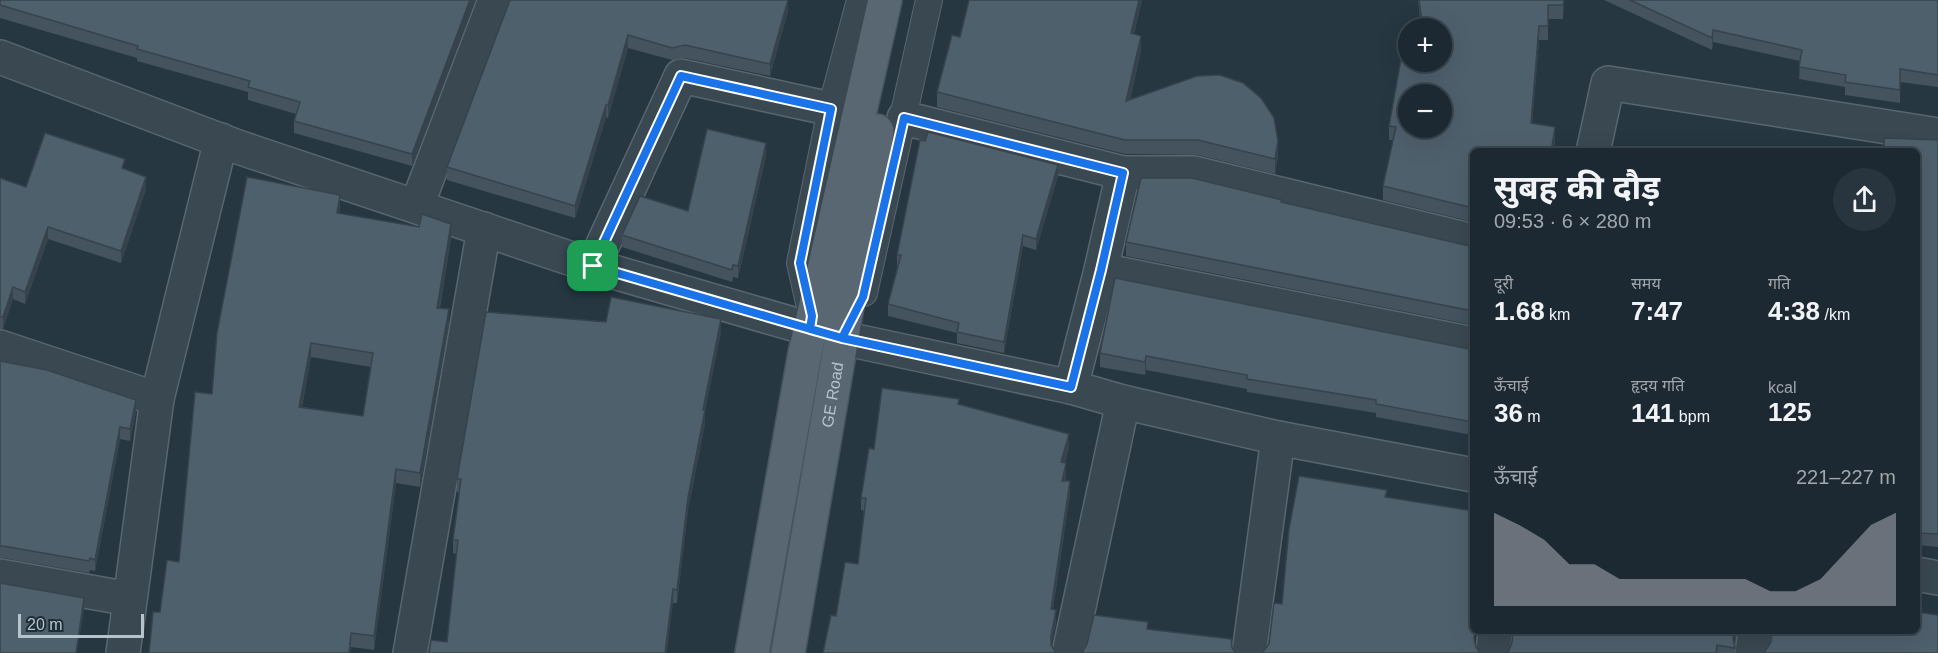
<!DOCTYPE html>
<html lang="hi">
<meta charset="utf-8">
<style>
:root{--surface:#1c2932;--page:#29353e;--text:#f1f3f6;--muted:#a0a6ac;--line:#3a454d;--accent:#8c9099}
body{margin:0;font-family:Helvetica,"Noto Sans Devanagari",sans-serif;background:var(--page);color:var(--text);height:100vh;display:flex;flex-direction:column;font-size:22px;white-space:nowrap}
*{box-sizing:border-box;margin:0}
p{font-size:20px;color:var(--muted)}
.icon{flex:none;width:33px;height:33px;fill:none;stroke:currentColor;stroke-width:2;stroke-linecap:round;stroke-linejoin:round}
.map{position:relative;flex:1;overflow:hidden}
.details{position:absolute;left:1470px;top:148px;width:450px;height:486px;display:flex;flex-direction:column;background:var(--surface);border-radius:9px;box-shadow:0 6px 24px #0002,0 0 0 2px var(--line)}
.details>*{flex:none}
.fabs{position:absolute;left:1398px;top:18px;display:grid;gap:12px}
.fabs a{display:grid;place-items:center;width:54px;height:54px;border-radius:50%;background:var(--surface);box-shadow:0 6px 24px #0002,0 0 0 2px var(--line);font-size:30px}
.scale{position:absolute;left:18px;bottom:15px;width:126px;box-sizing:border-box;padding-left:6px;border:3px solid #b7c3cc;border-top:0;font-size:16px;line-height:21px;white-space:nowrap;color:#b7c3cc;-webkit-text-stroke:4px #1f2d37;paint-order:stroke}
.pin{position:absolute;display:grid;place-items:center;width:51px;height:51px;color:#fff;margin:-26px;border-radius:12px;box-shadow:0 3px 9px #0006}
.round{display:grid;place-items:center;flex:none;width:63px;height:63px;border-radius:32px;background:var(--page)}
.head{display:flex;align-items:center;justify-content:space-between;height:102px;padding:0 24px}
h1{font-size:33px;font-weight:700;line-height:45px}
.metrics{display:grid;grid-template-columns:repeat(3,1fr);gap:9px;height:102px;padding:6px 24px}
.metrics div{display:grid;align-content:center}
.metrics b{font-size:26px;font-weight:700}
.metrics small{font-size:16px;font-weight:400}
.metrics p{font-size:16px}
.chart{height:168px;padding:12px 24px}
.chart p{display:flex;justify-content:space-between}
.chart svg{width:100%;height:108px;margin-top:6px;fill:var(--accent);opacity:.7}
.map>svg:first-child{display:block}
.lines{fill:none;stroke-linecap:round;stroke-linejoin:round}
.service-casing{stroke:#58666f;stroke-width:28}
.minor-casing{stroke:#58666f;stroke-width:36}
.primary-casing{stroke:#47545e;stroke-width:36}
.service{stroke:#3a4852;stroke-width:26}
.minor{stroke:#3a4852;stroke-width:33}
.primary{stroke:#586772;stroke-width:33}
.wall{fill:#44535e;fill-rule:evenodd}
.shaded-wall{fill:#37434c}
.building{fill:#4f606d;stroke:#37434c;stroke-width:1.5;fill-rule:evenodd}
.route-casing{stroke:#fff;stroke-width:12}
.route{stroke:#1a73e8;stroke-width:8}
.labels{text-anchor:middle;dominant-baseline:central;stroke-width:4.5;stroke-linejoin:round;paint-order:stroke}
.street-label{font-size:16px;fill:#b7c3cc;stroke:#1f2d37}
</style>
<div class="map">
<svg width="1938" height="653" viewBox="0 0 1938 653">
<rect width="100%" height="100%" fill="#263742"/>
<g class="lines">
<g class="service-casing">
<g id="service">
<path d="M864,293L929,0"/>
<path d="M812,316L800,263L831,109L860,0"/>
</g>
</g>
<g class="minor-casing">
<g id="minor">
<path d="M0,57L238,147L593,266L810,329L842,338L1071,387L1123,402L1278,438L1473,475"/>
<path d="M904,118L1123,173H1194L1473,241"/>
<path d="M1593,152L1608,83L1938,135"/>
<path d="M417,205L495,0"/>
<path d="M593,266L681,76L831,109"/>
<path d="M1101,270L1473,344"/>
<path d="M0,347L157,399"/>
<path d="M1071,387L1101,270L1123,173"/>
<path d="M1917,574L1938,578"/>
<path d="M0,576L130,599"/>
<path d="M123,653L157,399L221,140"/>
<path d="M410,653L484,229"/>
<path d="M1069,653L1123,402"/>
<path d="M1249,653L1278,438"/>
<path d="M1493,653L1495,632"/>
<path d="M1752,653L1755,632"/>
</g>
</g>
<g class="primary-casing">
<g id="primary">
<path d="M752,653L805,353L885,0"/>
<path id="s1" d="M788,653L877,131"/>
</g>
</g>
<use href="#service" class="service"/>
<use href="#minor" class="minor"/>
<use href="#primary" class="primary"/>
</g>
<g class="wall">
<path d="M0,0H475L412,166L294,133V121L296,114L248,100V92L137,61V58L0,18Z"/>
<path d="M510,0L788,11L770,76L685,58L672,60L628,48L608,118L606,117L575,218L447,180V167Z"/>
<path d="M969,0H1142L1134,34L1141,51L1130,100L1278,156L1275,174L1198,155L1125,154L937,107V92L960,37Z"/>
<path d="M1418,0H1564L1563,19H1548V40H1539L1532,124L1555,140L1553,152H1473V222L1383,200V186L1393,140H1389V126L1408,62L1442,28H1421Z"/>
<path d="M1604,0H1938V87L1900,82V103L1845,95V87L1799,79L1800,61L1713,42L1712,50Z"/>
<path d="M1938,140V547L1917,545V152Z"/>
<path d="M766,156L738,278L733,277L732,282L622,247V235L688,211Z"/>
<path d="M125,169L146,189L121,263L48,239L25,304L13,299L3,329H0V178L26,187Z"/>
<path d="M1058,176L1036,250L1023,246L1004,353L957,343V333L888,316V304L898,266H897V255Z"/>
<path d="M1282,202L1469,246L1473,245V325L1126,256V242Z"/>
<path d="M340,210L339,213L451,238L440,308L449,323L420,487L396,483L374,650L351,647L350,653H149L160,612L179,562L212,394ZM311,357L371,367L363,416L302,407Z"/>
<path d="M721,332L705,410V424L688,510L677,603H673L447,642L457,554L453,553V540L459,493L457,492V479Z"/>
<path d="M1469,349H1473V437L1472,435L1376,417V413L1247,392V389L1146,370L1145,375L1100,367V353Z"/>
<path d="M0,361L136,412L130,441L120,439L95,571L90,570L89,573L3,558H0Z"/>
<path d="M959,405L1069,447L1065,463L1066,476L1065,481L1070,494L1053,609L1056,623L1051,646L836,616L858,564L864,511L861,510V498L874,449Z"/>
<path d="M1513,632H1737L1735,644V653H1506L1509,651L1512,642Z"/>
</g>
<g class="shaded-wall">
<path d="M470,0H475L412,166V154Z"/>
<path d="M788,0V11L770,76V64Z"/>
<path d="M1139,0H1142L1131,48V33Z"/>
<path d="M1539,26V40L1531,137V123Z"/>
<path d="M1713,30V42L1712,50V38Z"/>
<path d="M628,35V48L608,118V105Z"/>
<path d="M1141,36V51L1126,116V101Z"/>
<path d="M606,105V117L575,218V206Z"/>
<path d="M1555,127V140L1553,152H1551Z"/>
<path d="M1278,141V156L1275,174V159Z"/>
<path d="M766,143V156L738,278V266Z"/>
<path d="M1058,165V176L1036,250V239Z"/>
<path d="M146,177V189L121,263V251Z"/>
<path d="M340,195V210L337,227V213Z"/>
<path d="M451,224V238L437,322V308Z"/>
<path d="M48,227V239L25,304V292Z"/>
<path d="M1023,235V246L1004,353V342Z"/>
<path d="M13,287V299L3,329V317Z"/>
<path d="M449,309V323L420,487V473Z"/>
<path d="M721,319V332L703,423V410Z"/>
<path d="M311,343V357L299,421V407Z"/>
<path d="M1146,356V370L1145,375V362Z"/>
<path d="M136,400V412L130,441V429Z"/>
<path d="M705,410V424L688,510L677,603V590L688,497Z"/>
<path d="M120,427V439L95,571V560Z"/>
<path d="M1069,434V447L1061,475V462Z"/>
<path d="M1066,463V476L1062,493V481Z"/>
<path d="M396,469V483L374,650V636Z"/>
<path d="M1070,481V494L1051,622V609Z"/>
<path d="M673,589V603L667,653H665Z"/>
<path d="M84,598V610L77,653H76Z"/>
<path d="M1056,610V623L1051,649V636Z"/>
<path d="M1735,632H1737L1733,650V638Z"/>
</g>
<g class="building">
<path d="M0,0H470L412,154L294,121L300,102L248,87L250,81L137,49L138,46L0,5Z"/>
<path d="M510,0H788L770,64L685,45L672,48L628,35L608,105H606L575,206L447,167Z"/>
<path d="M969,0H1139L1131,33L1141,36L1126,101L1197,76L1220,75L1243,83L1261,98L1274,118L1278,141L1275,159L1198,140H1125L937,92L952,35L960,37Z"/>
<path d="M1419,0H1564L1563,5H1548V26H1539L1531,123L1555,127L1551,152H1473V208L1383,186L1396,127L1389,126L1406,31L1408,32V62H1442V28H1423ZM1408,94H1442V128H1408Z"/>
<path d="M1630,0H1938V75L1900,69V90L1845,82L1846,75L1799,67L1802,50L1713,30L1712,38Z"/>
<path d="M707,129L766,143L738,266L733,265L732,270L622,235L640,196L688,211Z"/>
<path d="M928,132L1058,165L1036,239L1023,235L1004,342L957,332L959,323L888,304L901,255H897L920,140L925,141Z"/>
<path d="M45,133L125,159L122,168L146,177L121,251L48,227L25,292L13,287L3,317H0V178L26,187Z"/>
<path d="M1884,138L1938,140V534L1917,533V152H1884Z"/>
<path d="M247,177L340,195L337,213L419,227L422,214L451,224L437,308L449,309L420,473L396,469L374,636L351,633L349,653H149L153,612H160L167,560L179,562L195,392L212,394L217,333ZM311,343L373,353L363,416L299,407Z"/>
<path d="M1141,178H1192L1282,200L1281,202L1469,246L1473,245V311L1126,242Z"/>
<path d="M1115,278L1469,349H1473V423V422L1376,404V400L1247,379V375L1146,356L1145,362L1100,353Z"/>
<path d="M611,297L721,319L703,410H705L688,497L677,590L673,589L665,653H429L431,640L447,642L458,540H453L461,479H457L486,312L606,322Z"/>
<path d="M0,361L47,370L136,400L130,429L120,427L95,560L90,558L89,561L3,546H0Z"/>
<path d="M882,388L959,399L958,404L1069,434L1061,462L1066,463L1062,481H1070L1051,609L1056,610L1051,636V645L1056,653H823L831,615L836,616L845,562L858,564L866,498H861L869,448L874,449Z"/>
<path d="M1299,476L1387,490L1385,497L1473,511V632H1475L1474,638L1476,647L1480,653H1262L1269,644L1274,603L1282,604L1289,529Z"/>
<path d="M0,583L84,598L76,653H0Z"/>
<path d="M1917,612L1938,615V653H1764L1771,642L1772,632H1917Z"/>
<path d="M1094,615L1148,622L1147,629L1231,639L1232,648L1236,653H1082L1087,644Z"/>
<path d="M1513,632H1735L1733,638L1735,648L1717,645L1716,653H1506L1509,651L1512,642Z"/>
</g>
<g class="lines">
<g class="route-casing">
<path id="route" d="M593,266L786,322L842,338L1071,387L1101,270L1123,173L904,118L863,297L842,338L810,329L812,316L800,263L831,109L681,76L593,266"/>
</g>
<use href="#route" class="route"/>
</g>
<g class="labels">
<g class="street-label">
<text stroke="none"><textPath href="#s1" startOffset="262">GE Road</textPath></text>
</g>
</g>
</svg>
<div class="fabs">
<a>+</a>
<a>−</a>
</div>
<div class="scale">20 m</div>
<div class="pin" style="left:593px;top:266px;background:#1e9e55"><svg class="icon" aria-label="arrive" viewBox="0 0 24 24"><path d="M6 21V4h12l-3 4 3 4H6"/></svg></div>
<section class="details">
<div class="head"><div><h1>सुबह की दौड़</h1><p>09:53 · 6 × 280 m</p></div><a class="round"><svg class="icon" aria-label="share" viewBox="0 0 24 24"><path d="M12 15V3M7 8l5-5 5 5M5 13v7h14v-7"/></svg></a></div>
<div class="metrics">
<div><p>दूरी</p><b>1.68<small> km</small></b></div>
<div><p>समय</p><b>7:47</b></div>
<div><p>गति</p><b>4:38<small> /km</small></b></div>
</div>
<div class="metrics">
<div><p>ऊँचाई</p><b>36<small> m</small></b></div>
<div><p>हृदय गति</p><b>141<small> bpm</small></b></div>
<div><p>kcal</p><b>125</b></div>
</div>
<div class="chart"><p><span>ऊँचाई</span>221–227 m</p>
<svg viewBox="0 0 160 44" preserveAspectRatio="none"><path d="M0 44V6L10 11L20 17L30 27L40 27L50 33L60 33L70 33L80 33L90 33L100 33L110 38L120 38L130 33L140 22L150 11L160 6V44z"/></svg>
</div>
</section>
</div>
